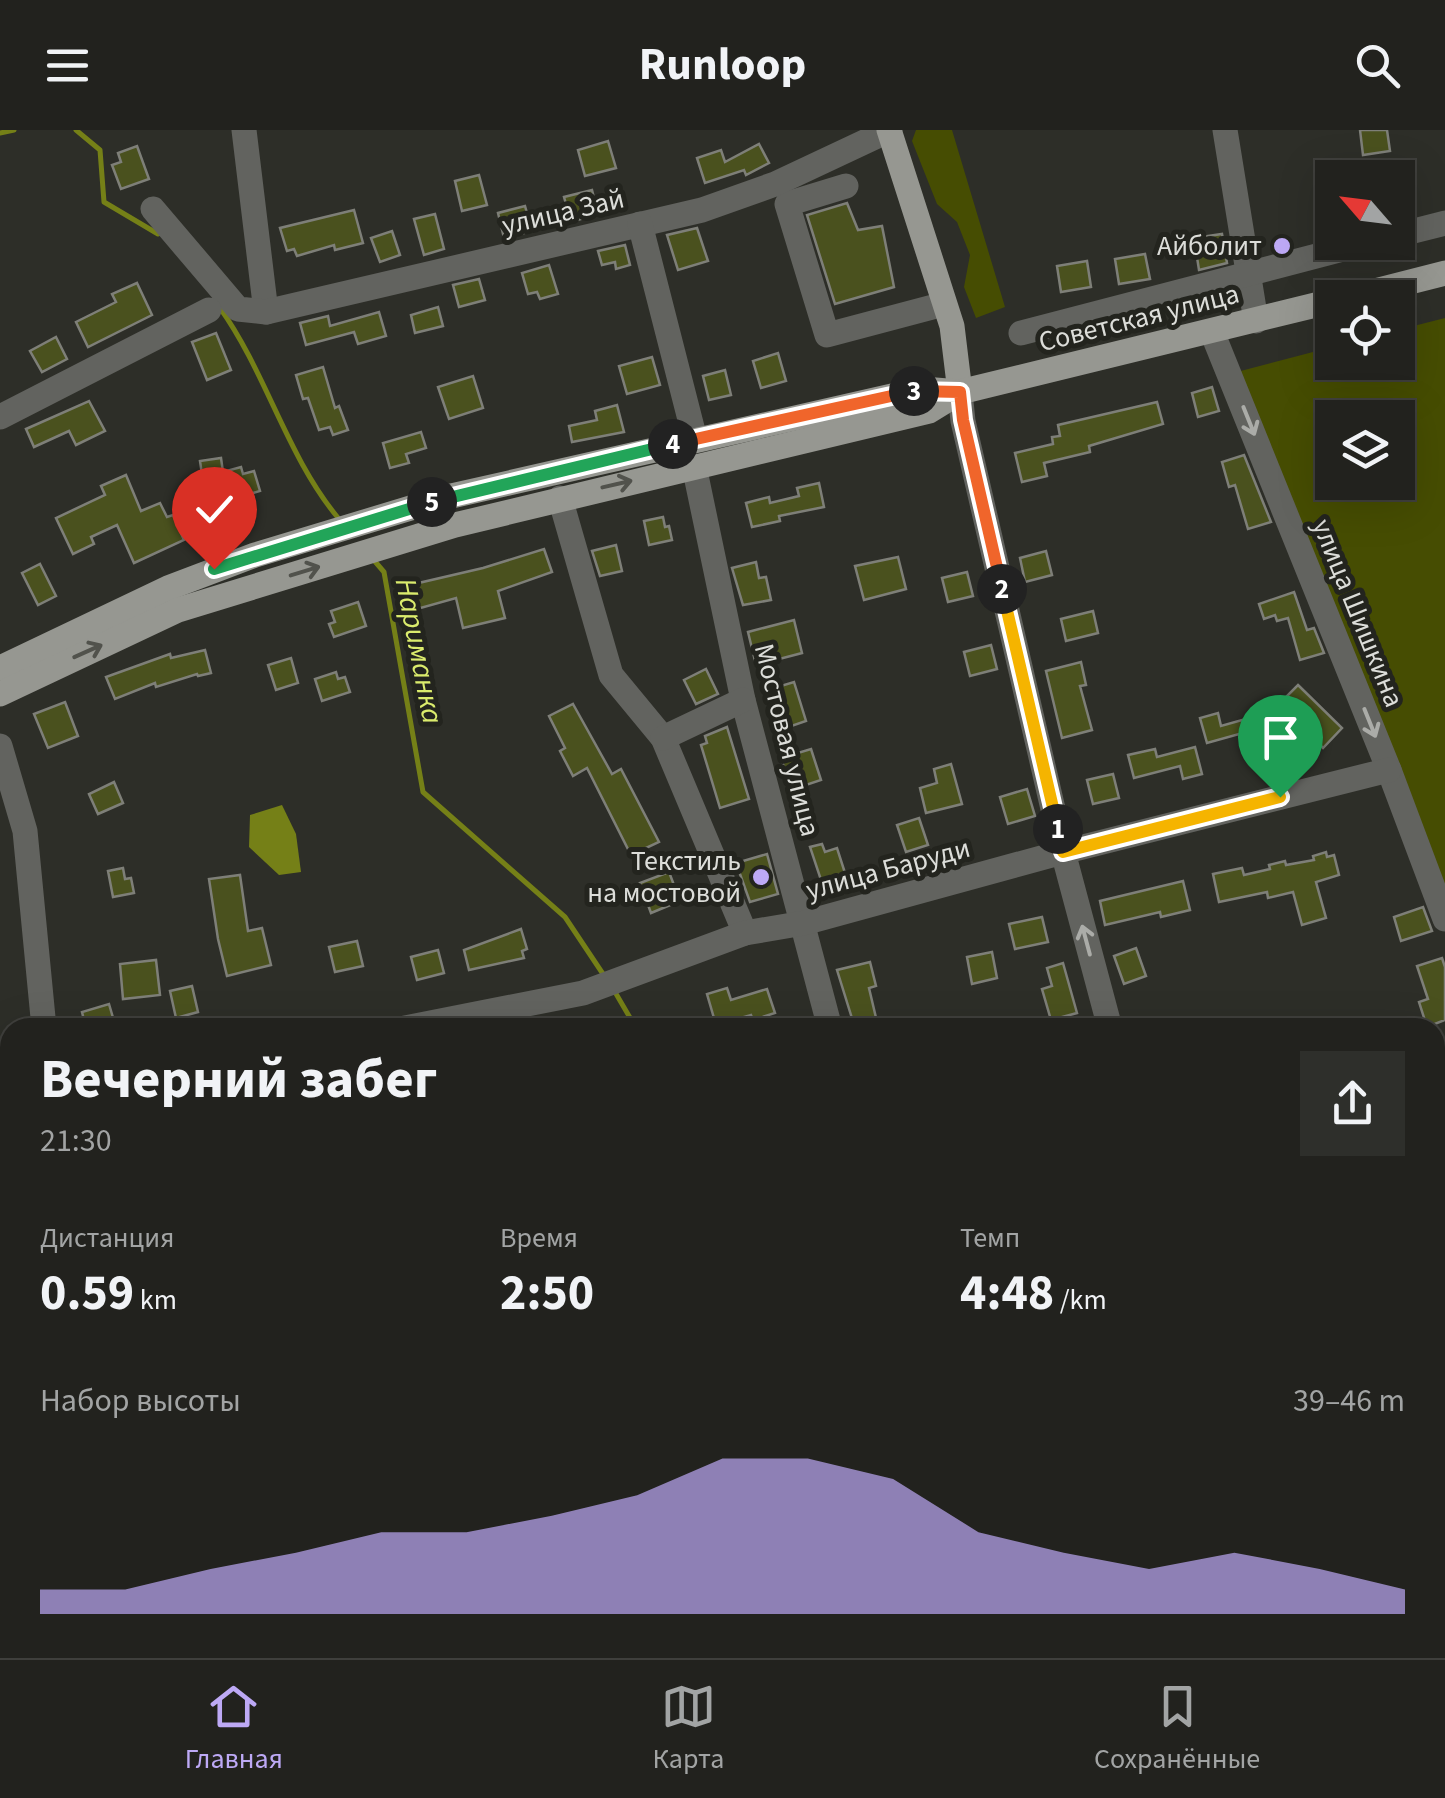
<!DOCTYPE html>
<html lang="ru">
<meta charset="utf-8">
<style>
:root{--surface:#22221e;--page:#2e2f2b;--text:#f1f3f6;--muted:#a2a4a4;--line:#3f3f3c;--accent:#bda9f5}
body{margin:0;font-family:"Source Sans 3",sans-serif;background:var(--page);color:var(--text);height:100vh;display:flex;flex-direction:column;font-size:38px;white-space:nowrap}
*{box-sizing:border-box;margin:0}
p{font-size:32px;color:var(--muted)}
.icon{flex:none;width:55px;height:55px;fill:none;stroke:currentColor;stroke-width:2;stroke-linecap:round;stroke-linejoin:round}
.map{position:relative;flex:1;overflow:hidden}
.details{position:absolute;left:0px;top:888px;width:1445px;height:642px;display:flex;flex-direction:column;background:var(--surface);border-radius:30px 30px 0 0;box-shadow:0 10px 40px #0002,0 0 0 2px var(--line)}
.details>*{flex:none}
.needle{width:65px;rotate:298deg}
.controls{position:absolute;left:1315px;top:30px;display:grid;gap:20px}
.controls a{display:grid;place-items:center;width:100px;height:100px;border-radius:0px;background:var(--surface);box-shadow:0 10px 40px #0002,0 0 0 2px var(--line);font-size:50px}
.pin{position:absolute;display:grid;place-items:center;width:85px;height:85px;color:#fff;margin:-102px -42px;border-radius:50% 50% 50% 0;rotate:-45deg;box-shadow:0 0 10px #0007}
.pin .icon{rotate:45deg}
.km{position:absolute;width:50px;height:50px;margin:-25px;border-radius:50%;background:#222;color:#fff;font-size:28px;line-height:50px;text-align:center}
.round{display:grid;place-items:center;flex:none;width:105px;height:105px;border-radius:0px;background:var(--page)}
.summary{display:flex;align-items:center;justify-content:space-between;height:170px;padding:0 40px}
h1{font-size:55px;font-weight:700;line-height:75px}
.stats{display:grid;grid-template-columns:repeat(3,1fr);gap:15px;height:170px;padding:10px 40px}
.stats div{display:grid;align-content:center}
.stats b{font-size:50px;font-weight:700}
.stats small{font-size:28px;font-weight:400}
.stats p{font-size:28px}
.chart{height:280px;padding:20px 40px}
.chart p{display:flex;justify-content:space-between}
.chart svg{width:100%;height:180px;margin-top:10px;fill:var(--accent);opacity:.7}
header{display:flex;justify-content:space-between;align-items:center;height:130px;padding:0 40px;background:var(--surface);font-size:45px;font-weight:700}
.menu{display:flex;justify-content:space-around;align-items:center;height:140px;border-top:2px solid var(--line);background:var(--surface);font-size:28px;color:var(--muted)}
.menu a{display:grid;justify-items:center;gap:5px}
.menu .current{color:var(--accent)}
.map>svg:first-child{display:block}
.green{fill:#464d02;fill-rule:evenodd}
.water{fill:#758017}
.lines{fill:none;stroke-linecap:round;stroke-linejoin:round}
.stream{stroke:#758017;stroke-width:5}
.building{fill:#4a511e;stroke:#7e7f78;stroke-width:2.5}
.minor{stroke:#62635f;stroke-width:25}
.major{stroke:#969791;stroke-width:25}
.oneway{stroke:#abaca8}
.oneway2{stroke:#51524c}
.split-1-casing{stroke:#fff;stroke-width:20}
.split-2-casing{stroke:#fff;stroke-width:20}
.split-3-casing{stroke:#fff;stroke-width:20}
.split-4-casing{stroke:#fff;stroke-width:20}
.split-5-casing{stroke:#fff;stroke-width:20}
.split-6-casing{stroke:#fff;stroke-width:20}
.split-1{stroke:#f5b400;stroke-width:12}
.split-2{stroke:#f5b400;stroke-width:12}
.split-3{stroke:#f0652b;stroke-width:12}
.split-4{stroke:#f0652b;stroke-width:12}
.split-5{stroke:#22a559;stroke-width:12}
.split-6{stroke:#22a559;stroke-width:12}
.poi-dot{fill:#bda9f5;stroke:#23241e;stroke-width:4}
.labels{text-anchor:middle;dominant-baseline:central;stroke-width:10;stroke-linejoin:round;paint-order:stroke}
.street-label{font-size:28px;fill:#dcddd9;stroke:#23241e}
.poi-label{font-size:28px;fill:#dcddd9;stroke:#23241e;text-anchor:end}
.water-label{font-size:30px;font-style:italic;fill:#dbec6d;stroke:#23241e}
</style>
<header><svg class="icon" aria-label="menu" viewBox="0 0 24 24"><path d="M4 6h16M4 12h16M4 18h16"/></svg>Runloop<svg class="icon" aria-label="search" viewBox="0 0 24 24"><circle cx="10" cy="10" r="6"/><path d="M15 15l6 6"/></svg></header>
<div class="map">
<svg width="1445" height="1528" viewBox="0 0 1445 1528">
<rect width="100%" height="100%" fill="#2d2e28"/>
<g class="green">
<path d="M916,0H952L1005,177L976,188L964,157L970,125L957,92L937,74L912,11Z"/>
<path d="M1445,188V758L1233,243L1332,217V232H1398V200ZM1332,288H1398V352H1332Z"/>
</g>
<path class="water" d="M282,675L296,704L301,742L279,745L249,717L250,685Z"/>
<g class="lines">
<g class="stream">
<path d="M76,0L100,20L104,72L158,104"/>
<path d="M0,3L14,0"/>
<path d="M220,178C267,244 287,327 339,389"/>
<path d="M372,428L384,442L423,662L565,787L603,844"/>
<path d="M615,862L636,898"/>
<path d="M1093,1520L1098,1528"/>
</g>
</g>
<g class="building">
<path d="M1360,0H1387L1390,21L1363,25Z"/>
<path d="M608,11L616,38L585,46L578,20Z"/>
<path d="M759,14L769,33L746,45L744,40L705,53L697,28L721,20L725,32Z"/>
<path d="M137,16L149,49L121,59L112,35L121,32L118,23Z"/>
<path d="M479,45L487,75L462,81L455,51Z"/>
<path d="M592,60L598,84L571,92L564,67Z"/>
<path d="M847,73L858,100L882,96L894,157L835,174L807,85Z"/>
<path d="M525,76L532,101L504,108L498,83Z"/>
<path d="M354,80L363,113L335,120L334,115L297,126L294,119L287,121L280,98Z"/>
<path d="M435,84L444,119L424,125L414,89Z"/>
<path d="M697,98L708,131L678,140L667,105Z"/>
<path d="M392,101L400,125L380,132L371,108Z"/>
<path d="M1222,104L1227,133L1199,140L1194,108Z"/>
<path d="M625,115L630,135L616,139L615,132L602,135L598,121Z"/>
<path d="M1145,124L1150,149L1119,154L1115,129Z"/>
<path d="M1087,131L1091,157L1061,162L1057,136Z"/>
<path d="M549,135L558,164L540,169L537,162L528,164L522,143Z"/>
<path d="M479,149L485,170L459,177L453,155Z"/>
<path d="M137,153L152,185L88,217L76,192L116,172L112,164Z"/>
<path d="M438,177L443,196L415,203L411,185Z"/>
<path d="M379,182L386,206L358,214L354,202L306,215L300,193L328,186L330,196Z"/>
<path d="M216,203L231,240L207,250L192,212Z"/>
<path d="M56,207L67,229L42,242L30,221Z"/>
<path d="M778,223L786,251L761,258L753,231Z"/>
<path d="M652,227L660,255L627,264L619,236Z"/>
<path d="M323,237L335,278L339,276L348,300L333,305L330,297L319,300L308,268L303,269L296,245Z"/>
<path d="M725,240L731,265L709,270L703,246Z"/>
<path d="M473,246L483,278L449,289L438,257Z"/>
<path d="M1212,257L1219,281L1198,287L1192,263Z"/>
<path d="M89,271L105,301L76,315L69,301L34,317L26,299Z"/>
<path d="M1157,272L1163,294L1089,316L1090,322L1044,333L1047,346L1022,352L1015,323L1053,314L1052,307L1060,306L1058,295Z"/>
<path d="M617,275L624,302L572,312L569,296L597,290L595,281Z"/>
<path d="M421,302L426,318L406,324L409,333L390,338L383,313Z"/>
<path d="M1244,325L1271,392L1248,399L1235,355L1229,357L1222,332Z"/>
<path d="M221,328L223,342L241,337L243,344L254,341L260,361L226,371L229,390L213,392V384L208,385L200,331Z"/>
<path d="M126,345L141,381L160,373L167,387L173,385L184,410L134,433L117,395L91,407L94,414L73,424L56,388L105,365L101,356Z"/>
<path d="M819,353L824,377L779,386L780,391L752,397L746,373L769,367L770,373L799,366L797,358Z"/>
<path d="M663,387L665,397L669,396L672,410L649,415L644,391Z"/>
<path d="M616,415L622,441L600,446L592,421Z"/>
<path d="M544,419L552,442L498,461L505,488L463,498L456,468L417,479L410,455L483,438Z"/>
<path d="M1046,421L1052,445L1025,452L1020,428Z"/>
<path d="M898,427L906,459L864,470L855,436Z"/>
<path d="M756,432L759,448L766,447L771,470L743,475L732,438Z"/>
<path d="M40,434L56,466L38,475L22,443Z"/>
<path d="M967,442L973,466L948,472L942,448Z"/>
<path d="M1294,462L1307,500L1314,498L1324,523L1300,530L1288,488L1277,491L1275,485L1264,489L1259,474Z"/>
<path d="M358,472L366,496L334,507L329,494L335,492L331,481Z"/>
<path d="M1093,481L1098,503L1066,511L1061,489Z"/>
<path d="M794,490L802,523L756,535L748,502Z"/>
<path d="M991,515L997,539L970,546L964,522Z"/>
<path d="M205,520L211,543L198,546L197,544L156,557L155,553L115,569L106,547L170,524L171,528Z"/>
<path d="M291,528L298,553L276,560L268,535Z"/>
<path d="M1081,532L1086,555L1080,556L1092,600L1062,608L1046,541Z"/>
<path d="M706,539L718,564L696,574L684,550Z"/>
<path d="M336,542L338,549L345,547L350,562L322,571L315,549Z"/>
<path d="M794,552L806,591L777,601L764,561Z"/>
<path d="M1298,555L1342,598L1323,618L1279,574Z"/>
<path d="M65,572L78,606L48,618L34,584Z"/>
<path d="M573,574L612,644L621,639L659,712L631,725L587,638L573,646L560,621L565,618L549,586Z"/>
<path d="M1218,583L1221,596L1267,583L1275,612L1244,621L1239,604L1207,613L1200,588Z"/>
<path d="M727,597L749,669L720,678L701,615L707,613L705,606Z"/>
<path d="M1195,617L1202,644L1183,649L1180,636L1134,648L1128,625L1155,619L1157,627Z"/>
<path d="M811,619L821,650L791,660L781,628Z"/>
<path d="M951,634L962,674L926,683L920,658L937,653L934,639Z"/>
<path d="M1113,644L1119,668L1093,674L1087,650Z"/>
<path d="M114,652L123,673L98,684L89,664Z"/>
<path d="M1027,659L1035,686L1008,694L1000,667Z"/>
<path d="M919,688L928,715L906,722L897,695Z"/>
<path d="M822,714L825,722L837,718L845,743L821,750L810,717Z"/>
<path d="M1326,722L1327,727L1334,725L1339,745L1316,752L1326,788L1302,795L1293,762L1268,768L1267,762L1219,772L1213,744L1242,738L1244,745L1270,739L1269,735L1285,731L1286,735L1314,730L1313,726Z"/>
<path d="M767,724L778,764L750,772L736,733Z"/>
<path d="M123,738L125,749L131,748L134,763L113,767L108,741Z"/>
<path d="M669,742L680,771L651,783L640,753Z"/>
<path d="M240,745L248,801L262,798L271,835L227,846L218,809L209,749Z"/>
<path d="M1183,751L1190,780L1161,787L1160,782L1105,795L1100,771Z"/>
<path d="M1423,777L1432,801L1401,811L1394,787Z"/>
<path d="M1042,787L1048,812L1015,819L1009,794Z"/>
<path d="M521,799L527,819L522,821L524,828L469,840L464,820Z"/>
<path d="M357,811L363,836L335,842L329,817Z"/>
<path d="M1136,818L1146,846L1124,854L1114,826Z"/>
<path d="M438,820L444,843L417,850L411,827Z"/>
<path d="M992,822L997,848L972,854L967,827Z"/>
<path d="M1442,828L1445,837V890L1427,897L1419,872L1428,869L1417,836Z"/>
<path d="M156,830L160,865L123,869L120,834Z"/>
<path d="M870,832L876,856L869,858L877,892L855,898L837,840Z"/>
<path d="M1063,833L1077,883L1051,890L1042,859L1052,856L1047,838Z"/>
<path d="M192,856L198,882L176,888L170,861Z"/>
<path d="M727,858L731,870L767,859L775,883L753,890L751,885L716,895L707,864Z"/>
<path d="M109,874L116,898H86L82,882Z"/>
</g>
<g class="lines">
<g class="minor">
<path d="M244,0L266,182"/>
<path d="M1225,0L1256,191"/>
<path d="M846,56L787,74L827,205L944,174"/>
<path d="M153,79L238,179L266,182L702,80L775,54L890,0"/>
<path d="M640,94L695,309"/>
<path d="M1398,105L1445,93"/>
<path d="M1212,202L1389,640L1445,789"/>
<path d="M1021,203L1370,112"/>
<path d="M960,262L963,291L1063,722L1110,898"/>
<path d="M0,287L209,180"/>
<path d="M694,336L743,570L830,898"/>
<path d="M560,368L611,545L663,608L745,803"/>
<path d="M663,608L743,570"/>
<path d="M0,616L25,701L44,898"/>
<path d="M405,898L583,863L745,803L804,793L1063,722L1389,640"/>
<path d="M0,1001L10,998"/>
<path d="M1435,1094L1445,1091"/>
<path d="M1435,1246L1445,1267"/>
<path d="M0,1352L10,1349"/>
<path d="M183,1520L185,1528"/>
<path d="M401,1520L403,1528"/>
<path d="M740,1520L745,1528"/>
<path d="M1340,1520L1344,1528"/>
<path d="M277,1528L298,1520"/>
<path d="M1214,1528L1236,1520"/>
</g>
<g class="major">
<path d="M889,0L952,196L960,262"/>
<path d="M1347,168L1445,143"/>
<path d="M0,538L168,458L255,425L447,367L923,259L960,262"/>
<path d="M0,564L178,480L455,395L929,281L960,262L1332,171"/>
</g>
</g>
<defs><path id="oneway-shaft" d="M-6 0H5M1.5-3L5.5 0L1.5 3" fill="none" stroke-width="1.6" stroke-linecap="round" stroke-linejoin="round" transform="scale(2.5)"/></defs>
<g class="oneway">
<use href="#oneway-shaft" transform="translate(1249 291) rotate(68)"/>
<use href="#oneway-shaft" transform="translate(1370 593) rotate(68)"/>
<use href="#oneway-shaft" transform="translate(1086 810) rotate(-105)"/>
</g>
<g class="oneway2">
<use href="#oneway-shaft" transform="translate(617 354) rotate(-13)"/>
<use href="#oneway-shaft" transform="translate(305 441) rotate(-17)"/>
<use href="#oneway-shaft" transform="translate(88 521) rotate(-24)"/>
</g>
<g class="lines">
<g class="split-1-casing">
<path id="split-1" d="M1058,699L1063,722L1280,667"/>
</g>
<g class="split-2-casing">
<path id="split-2" d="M1002,459L1058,699"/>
</g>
<g class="split-3-casing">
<path id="split-3" d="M914,261L960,262L963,290L1002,459"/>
</g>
<g class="split-4-casing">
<path id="split-4" d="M673,314L914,261"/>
</g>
<g class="split-5-casing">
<path id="split-5" d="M432,372L673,314"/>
</g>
<g class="split-6-casing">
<path id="split-6" d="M214,439L432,372"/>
</g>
<use href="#split-1" class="split-1"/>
<use href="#split-2" class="split-2"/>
<use href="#split-3" class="split-3"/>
<use href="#split-4" class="split-4"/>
<use href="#split-5" class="split-5"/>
<use href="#split-6" class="split-6"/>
</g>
<g class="poi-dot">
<circle cx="1282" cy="116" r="10"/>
<circle cx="761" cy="747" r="10"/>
</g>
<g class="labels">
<g class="street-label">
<text transform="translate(563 82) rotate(-13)">улица Зай</text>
<text transform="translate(1139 188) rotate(-14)">Советская улица</text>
<text transform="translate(1358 483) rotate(68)">улица Шишкина</text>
<text transform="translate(787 610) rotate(76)">Мостовая улица</text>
<text transform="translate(888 739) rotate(-15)">улица Баруди</text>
</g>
<g class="poi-label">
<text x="1262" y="116">Айболит</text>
<text x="741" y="731">Текстиль<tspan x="741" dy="32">на мостовой</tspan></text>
</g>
<g class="water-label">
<text transform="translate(419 521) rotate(79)">Нариманка</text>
</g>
</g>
</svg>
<div class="controls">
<a><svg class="needle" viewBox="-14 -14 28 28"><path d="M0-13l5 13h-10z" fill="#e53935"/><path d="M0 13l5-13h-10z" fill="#a2a4a4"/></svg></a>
<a><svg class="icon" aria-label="locate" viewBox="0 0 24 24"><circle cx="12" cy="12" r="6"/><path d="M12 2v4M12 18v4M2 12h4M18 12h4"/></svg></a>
<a><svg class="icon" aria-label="layers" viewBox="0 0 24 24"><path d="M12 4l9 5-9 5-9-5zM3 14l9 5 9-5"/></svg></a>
</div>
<div class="pin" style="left:1280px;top:667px;background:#1e9e55"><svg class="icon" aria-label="arrive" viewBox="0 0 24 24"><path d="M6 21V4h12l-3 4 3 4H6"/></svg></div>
<div class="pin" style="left:214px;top:439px;background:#d93025"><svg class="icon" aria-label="check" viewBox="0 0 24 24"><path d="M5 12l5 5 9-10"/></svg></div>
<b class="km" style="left:1058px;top:699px">1</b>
<b class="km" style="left:1002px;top:459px">2</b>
<b class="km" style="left:914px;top:261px">3</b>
<b class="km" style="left:673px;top:314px">4</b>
<b class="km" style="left:432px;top:372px">5</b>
<section class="details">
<div class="summary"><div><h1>Вечерний забег</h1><p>21:30</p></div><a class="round"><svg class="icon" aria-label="share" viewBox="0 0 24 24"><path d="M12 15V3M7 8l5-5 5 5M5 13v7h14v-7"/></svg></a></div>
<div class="stats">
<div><p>Дистанция</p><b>0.59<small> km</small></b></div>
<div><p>Время</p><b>2:50</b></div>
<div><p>Темп</p><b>4:48<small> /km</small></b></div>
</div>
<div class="chart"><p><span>Набор высоты</span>39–46 m</p>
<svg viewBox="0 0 160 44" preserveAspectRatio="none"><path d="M0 44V38L10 38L20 33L30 29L40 24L50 24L60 20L70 15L80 6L90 6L100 11L110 24L120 29L130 33L140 29L150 33L160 38V44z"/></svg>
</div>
</section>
</div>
<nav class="menu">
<a class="current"><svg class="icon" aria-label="home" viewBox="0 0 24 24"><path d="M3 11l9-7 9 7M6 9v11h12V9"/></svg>Главная</a>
<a><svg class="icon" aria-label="map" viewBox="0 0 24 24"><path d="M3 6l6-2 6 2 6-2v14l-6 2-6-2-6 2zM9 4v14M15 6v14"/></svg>Карта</a>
<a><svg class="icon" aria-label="saved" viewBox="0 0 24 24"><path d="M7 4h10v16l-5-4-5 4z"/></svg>Сохранённые</a>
</nav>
